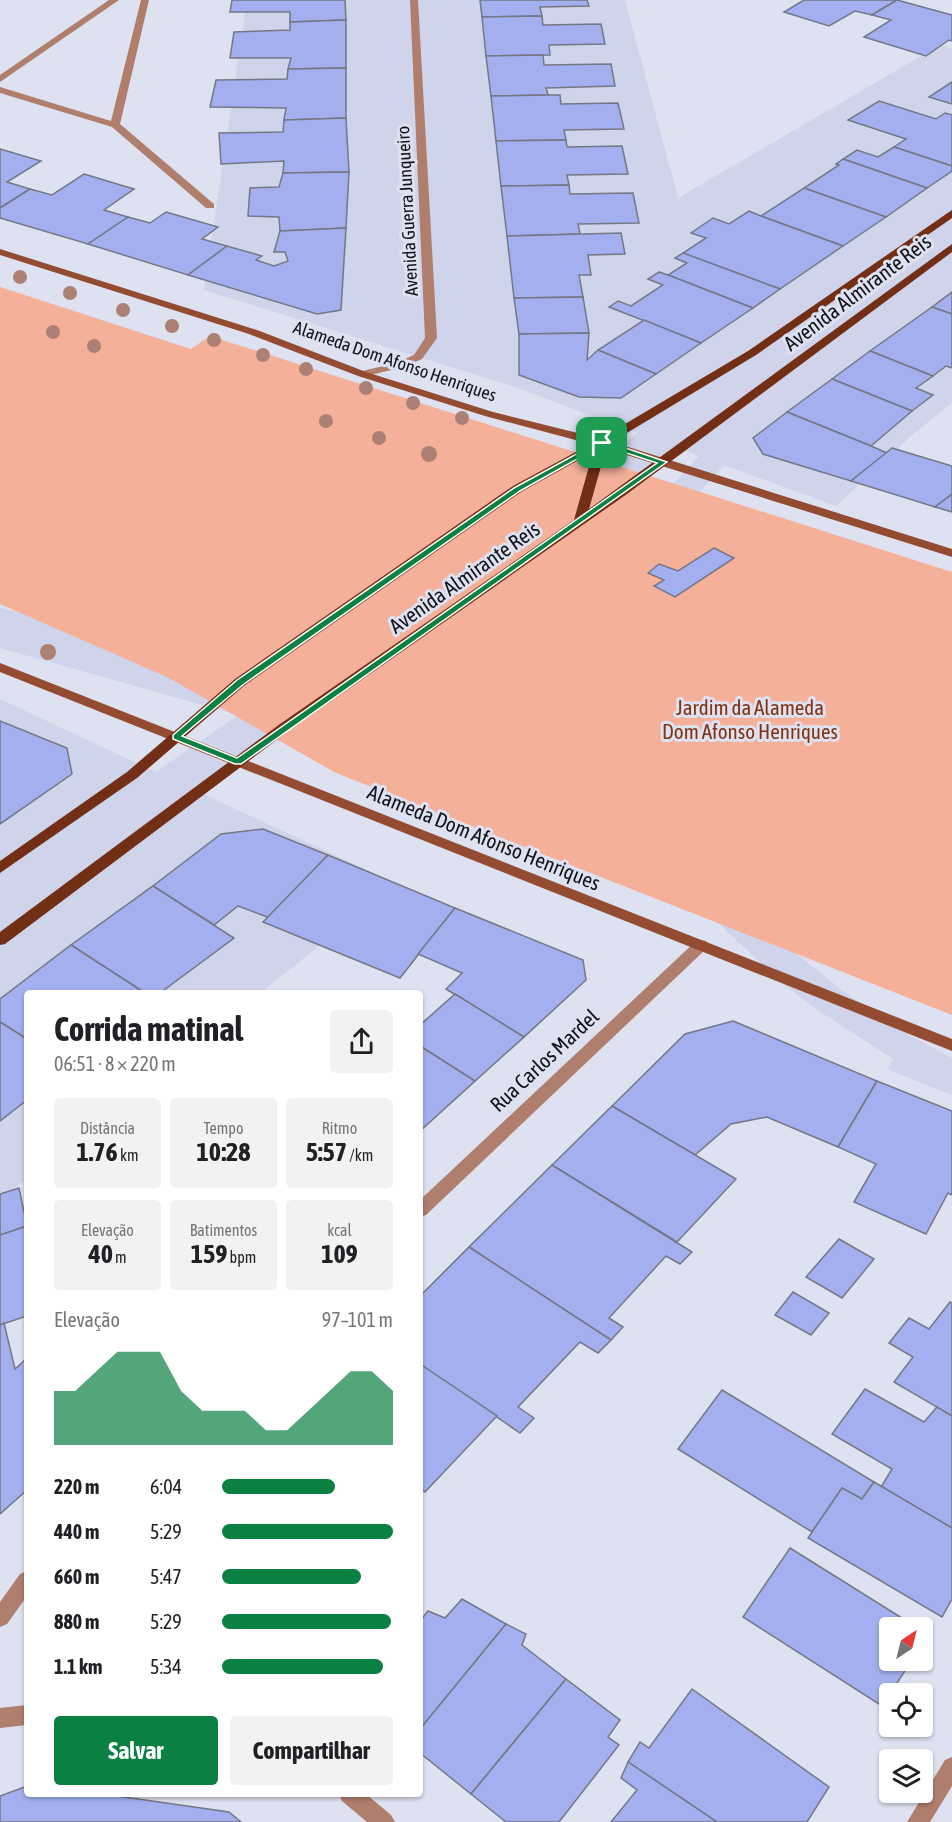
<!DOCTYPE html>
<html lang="pt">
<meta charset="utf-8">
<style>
:root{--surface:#fff;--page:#f2f2f2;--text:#202124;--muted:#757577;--accent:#0b8043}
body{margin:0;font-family:"Asap Condensed",sans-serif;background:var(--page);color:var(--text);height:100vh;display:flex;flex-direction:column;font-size:22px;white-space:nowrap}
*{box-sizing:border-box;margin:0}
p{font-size:20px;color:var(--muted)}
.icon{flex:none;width:33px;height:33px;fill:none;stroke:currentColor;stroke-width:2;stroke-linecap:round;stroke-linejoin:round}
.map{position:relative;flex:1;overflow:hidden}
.details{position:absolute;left:24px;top:990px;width:399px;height:807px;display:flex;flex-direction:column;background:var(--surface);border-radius:6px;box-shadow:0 2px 4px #0004}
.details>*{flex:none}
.needle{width:39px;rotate:35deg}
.tools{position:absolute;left:879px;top:1617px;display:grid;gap:12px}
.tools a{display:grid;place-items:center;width:54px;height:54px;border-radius:6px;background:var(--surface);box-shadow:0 2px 4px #0004;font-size:30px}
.pin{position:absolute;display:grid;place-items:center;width:51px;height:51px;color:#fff;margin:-26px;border-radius:12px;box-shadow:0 3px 9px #0006}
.round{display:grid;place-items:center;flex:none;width:63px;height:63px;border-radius:6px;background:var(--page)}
.overview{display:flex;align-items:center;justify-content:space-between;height:102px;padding:0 30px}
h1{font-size:33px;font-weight:700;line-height:45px}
.metrics{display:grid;grid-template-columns:repeat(3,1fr);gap:9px;height:102px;padding:6px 30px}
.metrics div{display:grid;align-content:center;border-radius:6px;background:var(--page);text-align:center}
.metrics b{font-size:26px;font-weight:700}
.metrics small{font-size:16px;font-weight:400}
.metrics p{font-size:16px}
.chart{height:168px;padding:12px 30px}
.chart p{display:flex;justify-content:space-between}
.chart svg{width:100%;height:108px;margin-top:6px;fill:var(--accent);opacity:.7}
.primary-button{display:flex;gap:12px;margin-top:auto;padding:12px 30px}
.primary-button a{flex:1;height:69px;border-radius:6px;background:var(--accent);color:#fff;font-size:24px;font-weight:700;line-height:69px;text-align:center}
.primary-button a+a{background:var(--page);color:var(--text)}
ul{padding:0 30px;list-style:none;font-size:20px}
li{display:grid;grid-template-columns:96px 72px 1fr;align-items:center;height:45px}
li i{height:15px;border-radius:8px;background:var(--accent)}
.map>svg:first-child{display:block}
.built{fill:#cfd4ea;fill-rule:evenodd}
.green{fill:#f4b099}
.building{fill:#a3afee;stroke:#747785;stroke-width:1.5}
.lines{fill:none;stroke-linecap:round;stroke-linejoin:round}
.service{fill:#b07e6c;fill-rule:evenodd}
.minor{fill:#b07e6c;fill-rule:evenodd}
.secondary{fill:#934c32;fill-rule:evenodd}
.primary{fill:#722f15;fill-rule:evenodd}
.tree{fill:#ac8074}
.route{fill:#0b8043;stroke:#fff;stroke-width:1.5;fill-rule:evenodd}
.labels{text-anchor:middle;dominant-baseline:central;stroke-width:6;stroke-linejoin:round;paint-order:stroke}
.far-street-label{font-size:18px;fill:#121318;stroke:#dee1f0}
.street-label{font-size:21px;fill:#121318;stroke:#dee1f0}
.park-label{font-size:21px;fill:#83310f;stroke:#dee1f0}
</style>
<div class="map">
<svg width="952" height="1822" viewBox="0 0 952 1822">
<rect width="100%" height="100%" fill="#dee1f0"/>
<path class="built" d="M247,0H625L678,198L940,45L952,49V403L918,430L836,506L724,465L690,502L770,933L846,993L905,1033L952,1058V1095L887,1069L893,1059L816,1009L776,978L715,920L286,728L199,792L397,884L260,993H27V1178L0,1200V699L156,772L238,715L0,648V608L297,673L638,433L512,386L204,290ZM676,447L699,456L657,502L352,681Z"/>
<path class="green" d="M0,287L191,349L210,336L952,572V1015L336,773L167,677L0,604Z"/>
<g class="building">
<path d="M232,0H345L346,20L290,22V12H230Z"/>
<path d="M480,0H587L589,6L540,7L542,16L482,17Z"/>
<path d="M804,0H897L872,15L855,11L829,26L784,12Z"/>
<path d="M897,0L952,15V41L949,40L926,56L864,37L891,20L872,15Z"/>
<path d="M542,16L543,25L601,24L605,44L549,45L550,55L486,56L482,17Z"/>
<path d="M346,20V68L288,69L291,58H230L234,32L290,30V22Z"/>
<path d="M543,55L544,65L611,64L615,86L546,88L548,95L491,96L486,56Z"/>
<path d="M346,68V118L284,120L286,108L210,107L216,80L287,79L288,69Z"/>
<path d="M952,83V104L929,97L952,82Z"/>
<path d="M548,95H560L561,104L618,103L624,129L564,130L566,140L496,141L491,96Z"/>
<path d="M879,101L936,119L945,113L952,115V166L894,147L906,139L848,120Z"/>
<path d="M346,118L349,172L283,173L284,161L221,164L219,133L283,132L284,120Z"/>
<path d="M566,140L567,147L622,146L628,174L567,175L569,185L501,186L496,141Z"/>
<path d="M894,147L952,166V171L927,188L843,159L857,150L878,157Z"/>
<path d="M0,149L41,161L7,182L30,189L0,208Z"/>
<path d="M843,159L927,188L886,217L804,188L839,165L836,164Z"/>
<path d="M349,172L346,228L280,231L279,217L248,216L250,188L279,187L283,173Z"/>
<path d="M84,174L134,189L104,210L128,217L88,244L0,218V208L30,189L52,195Z"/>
<path d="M569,185L570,194L633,193L639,223L578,224L580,234L507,236L501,186Z"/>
<path d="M804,188L886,217L843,246L761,216Z"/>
<path d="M749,211L761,216L843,246L780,289L683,253L706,238L691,233L713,218L729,224Z"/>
<path d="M166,212L218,227L202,239L227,246L188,275L88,244L128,217L150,223Z"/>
<path d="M346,228L341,310L317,314L188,275L227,246L262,256L256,260L274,266L288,261L285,252H274L280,231Z"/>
<path d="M621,233L625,254L588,255L591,275H579L583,297L514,298L507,236Z"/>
<path d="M683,253L780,289L753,308L668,275L687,263L675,258Z"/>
<path d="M659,272L668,275L753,308L701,343L609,307L618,301L631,306L663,285L648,279Z"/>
<path d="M952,292V314L932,307Z"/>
<path d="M583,297L589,333L519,334L514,298Z"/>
<path d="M932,307L952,314V368L946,366L933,376L870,351Z"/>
<path d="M644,320L701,343L656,374L598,350Z"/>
<path d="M589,333L587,360L598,350L656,374L621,398L579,397L519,375V334Z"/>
<path d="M870,351L933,376L916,388L933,395L912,411L832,379Z"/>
<path d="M832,379L912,411L871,446L787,412Z"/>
<path d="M787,412L871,446L887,453L851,481L763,454L753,438Z"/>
<path d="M892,448L952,466V494L935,507L851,481Z"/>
<path d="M952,494V512L935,507Z"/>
<path d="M714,548L734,558L675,597L654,586L664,580L648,573L659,564L678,571Z"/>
<path d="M0,721L67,748L72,774L0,824Z"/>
<path d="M263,829L328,855L270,918L238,906L214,925L153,886L221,834Z"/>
<path d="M328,855L455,908L400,978L263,922Z"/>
<path d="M153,886L234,938L160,993H145L71,945Z"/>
<path d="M455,908L583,960L586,980L524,1037L446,989L462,973L418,954Z"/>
<path d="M71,945L145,993H27V1039L0,1022V999Z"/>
<path d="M455,994L524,1037L475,1081L420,1046V1025Z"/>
<path d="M733,1021L877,1081L838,1147L767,1117L731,1124L695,1155L612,1106L685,1034Z"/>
<path d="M0,1022L27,1039V1100L0,1121Z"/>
<path d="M420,1046L475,1081L420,1131Z"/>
<path d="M877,1081L952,1111V1195L948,1193L926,1234L854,1202L876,1164L838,1147Z"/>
<path d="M612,1106L736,1179L677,1242L552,1165Z"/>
<path d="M552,1165L692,1252L680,1264L666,1256L609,1318L623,1327L611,1340L469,1247Z"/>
<path d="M19,1188L27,1226L0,1235V1194Z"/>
<path d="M27,1226V1316L0,1325V1235Z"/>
<path d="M839,1239L874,1259L842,1298L806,1277Z"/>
<path d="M469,1247L611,1340L598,1353L580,1342L518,1407L534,1418L520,1433L420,1364V1296Z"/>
<path d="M793,1292L829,1313L811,1335L775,1315Z"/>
<path d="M950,1302L952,1303V1416L894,1382L913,1357L889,1343L909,1318L929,1329Z"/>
<path d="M4,1323L15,1369L27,1358V1490L0,1514V1325Z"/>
<path d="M420,1364L497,1416L425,1492L420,1488Z"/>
<path d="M865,1389L924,1422L937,1407L952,1416V1528L881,1487L892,1469L832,1434Z"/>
<path d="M722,1390L874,1482L862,1499L842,1488L812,1532L678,1449Z"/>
<path d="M874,1482L952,1528V1599L942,1617L808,1538L842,1488L862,1499Z"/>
<path d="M790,1548L918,1628H890V1660H912L882,1706L743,1617Z"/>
<path d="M462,1599L506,1624L420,1729V1621L428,1611L445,1618Z"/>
<path d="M506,1624L526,1634L522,1645L566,1679L471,1794L420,1753V1729Z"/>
<path d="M566,1679L620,1720L608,1737L619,1745L559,1822H506L471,1794Z"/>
<path d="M692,1689L829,1787L807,1822H717L628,1762L640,1742L649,1748Z"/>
<path d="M628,1762L717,1822H611L637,1790L621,1778Z"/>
<path d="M27,1786V1794H103L229,1812L241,1822H0V1796Z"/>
</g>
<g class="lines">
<g class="service">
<path d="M109,0H119L0,82V75Z"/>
<path d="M141,0H149L120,124L214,204V208H206L112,127L0,93V87L111,121Z"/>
</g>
<g class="minor">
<path d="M410,0H418L437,338L422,359L404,367L362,377L356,374L358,372L396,363L414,355L425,338Z"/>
<path d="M701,940L706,941L709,945L706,949L426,1215L420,1217V1200L696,941Z"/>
<path d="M27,1571V1596L7,1624L0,1627V1602L20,1574Z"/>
<path d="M27,1705V1725L0,1728V1708Z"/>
<path d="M952,1757V1786L930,1822H907L945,1760Z"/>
<path d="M339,1794H366L391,1815L395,1822H367L342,1801Z"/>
</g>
<g class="secondary">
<path d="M0,249L257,330L366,372L493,412L606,440L952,549V557L598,446L485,416L358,376L249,334L0,255Z"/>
<path d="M0,663L952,1039V1051L0,672Z"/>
</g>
<path class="primary" d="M952,210V218L756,355L607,445L589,509L952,244V252L627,494L290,730L5,944L0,945V932L280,724L574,520L593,452L521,492L245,685L137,778L0,873V861L127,772L235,679L513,486L598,440L748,351Z"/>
</g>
<g class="tree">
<circle cx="20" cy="277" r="7"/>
<circle cx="70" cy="293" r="7"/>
<circle cx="123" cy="310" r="7"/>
<circle cx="172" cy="326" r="7"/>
<circle cx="53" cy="332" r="7"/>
<circle cx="214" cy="340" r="7"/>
<circle cx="94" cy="346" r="7"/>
<circle cx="263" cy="355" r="7"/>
<circle cx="306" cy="369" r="7"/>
<circle cx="366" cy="388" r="7"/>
<circle cx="413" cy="403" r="7"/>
<circle cx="462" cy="418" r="7"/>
<circle cx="326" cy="421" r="7"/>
<circle cx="379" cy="438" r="7"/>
<circle cx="429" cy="454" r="8"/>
<circle cx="48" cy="652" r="8"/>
</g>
<path class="route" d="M602,440L667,462L241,764H235L173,739V735L237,680L514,488ZM602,445L657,463L237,758L182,736L244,684L520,491Z"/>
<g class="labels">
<g class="far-street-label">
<text transform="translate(407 211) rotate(-93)">Avenida Guerra Junqueiro</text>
<text transform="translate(395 361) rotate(19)">Alameda Dom Afonso Henriques</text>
</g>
<g class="street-label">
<text transform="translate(857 292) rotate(-37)">Avenida Almirante Reis</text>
<text transform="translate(464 577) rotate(-35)">Avenida Almirante Reis</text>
<text transform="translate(484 837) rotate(22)">Alameda Dom Afonso Henriques</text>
<text transform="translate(544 1060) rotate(-43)">Rua Carlos Mardel</text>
</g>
<g class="park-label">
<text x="750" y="707">Jardim da Alameda<tspan x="750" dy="24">Dom Afonso Henriques</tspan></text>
</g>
</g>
</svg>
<div class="tools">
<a><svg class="needle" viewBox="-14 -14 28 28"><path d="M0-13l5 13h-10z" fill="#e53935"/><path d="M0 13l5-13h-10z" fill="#757577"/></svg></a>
<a><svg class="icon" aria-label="locate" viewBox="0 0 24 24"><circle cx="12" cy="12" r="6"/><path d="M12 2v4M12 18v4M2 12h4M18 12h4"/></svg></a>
<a><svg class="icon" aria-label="layers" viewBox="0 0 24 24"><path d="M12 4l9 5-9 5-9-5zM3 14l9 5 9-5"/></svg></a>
</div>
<div class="pin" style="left:602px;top:443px;background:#1e9e55"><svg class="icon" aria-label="arrive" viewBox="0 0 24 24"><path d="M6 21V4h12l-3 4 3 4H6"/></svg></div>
<section class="details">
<div class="overview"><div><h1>Corrida matinal</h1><p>06:51 · 8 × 220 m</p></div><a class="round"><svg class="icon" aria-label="share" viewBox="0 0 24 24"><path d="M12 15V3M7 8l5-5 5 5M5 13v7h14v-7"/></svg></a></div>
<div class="metrics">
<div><p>Distância</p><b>1.76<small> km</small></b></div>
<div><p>Tempo</p><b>10:28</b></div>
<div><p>Ritmo</p><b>5:57<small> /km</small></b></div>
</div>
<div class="metrics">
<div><p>Elevação</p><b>40<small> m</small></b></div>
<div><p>Batimentos</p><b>159<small> bpm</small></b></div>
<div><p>kcal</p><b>109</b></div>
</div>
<div class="chart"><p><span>Elevação</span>97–101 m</p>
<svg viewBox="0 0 160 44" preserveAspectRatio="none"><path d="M0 44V22L10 22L20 14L30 6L40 6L50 6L60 22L70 30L80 30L90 30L100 38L110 38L120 30L130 22L140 14L150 14L160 22V44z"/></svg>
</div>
<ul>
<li><b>220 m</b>6:04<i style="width:66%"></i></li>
<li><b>440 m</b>5:29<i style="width:100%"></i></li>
<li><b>660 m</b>5:47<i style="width:81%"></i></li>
<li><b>880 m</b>5:29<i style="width:99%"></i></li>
<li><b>1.1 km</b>5:34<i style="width:94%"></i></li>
</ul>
<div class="primary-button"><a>Salvar</a><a>Compartilhar</a></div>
</section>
</div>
